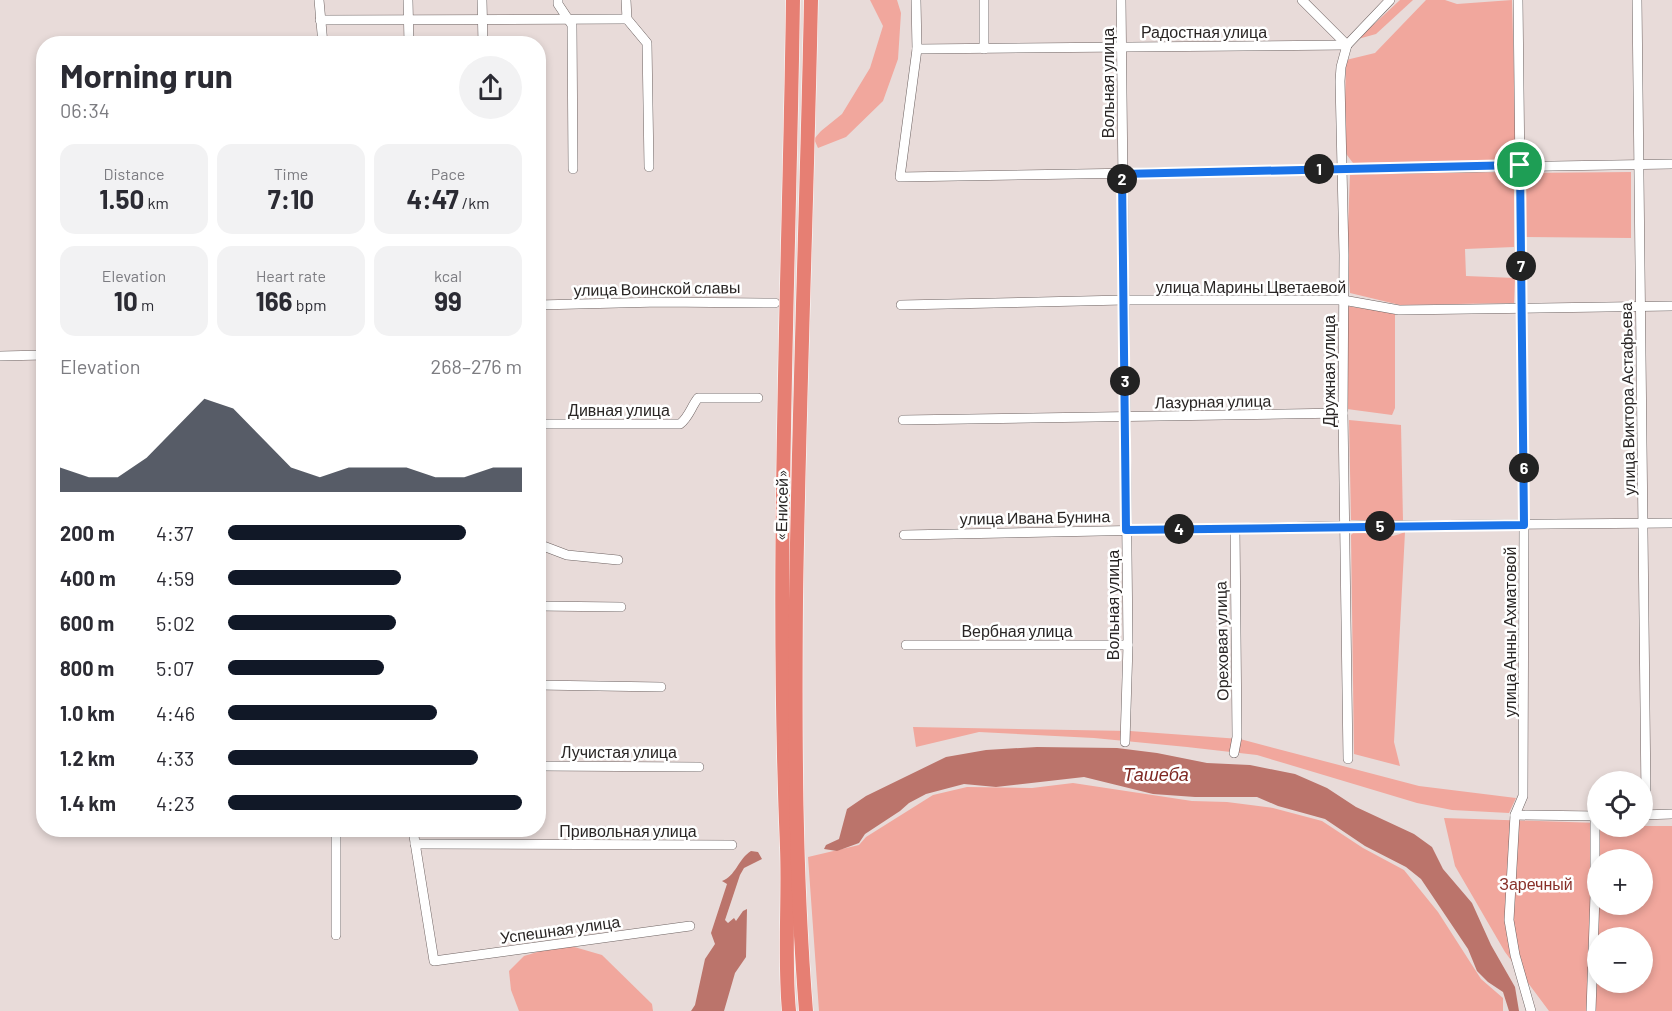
<!DOCTYPE html>
<meta charset="utf-8">
<style>
:root{--surface:#fff;--page:#f2f2f3;--text:#2b2b33;--muted:#7c7c81;--accent:#111827}
body{margin:0;font-family:Barlow,sans-serif;background:var(--page);color:var(--text);height:100vh;display:flex;flex-direction:column;font-size:22px;white-space:nowrap}
*{box-sizing:border-box;margin:0}
p{font-size:20px;color:var(--muted)}
.icon{flex:none;width:33px;height:33px;fill:none;stroke:currentColor;stroke-width:2;stroke-linecap:round;stroke-linejoin:round}
.map{position:relative;flex:1;overflow:hidden}
.sheet{position:absolute;left:36px;top:36px;width:510px;height:801px;display:flex;flex-direction:column;background:var(--surface);border-radius:24px;box-shadow:0 3px 9px #0003}
.sheet>*{flex:none}
.buttons{position:absolute;left:1587px;top:771px;display:grid;gap:12px}
.buttons a{display:grid;place-items:center;width:66px;height:66px;border-radius:50%;background:var(--surface);box-shadow:0 3px 9px #0003;font-size:30px}
.pin{position:absolute;display:grid;place-items:center;width:51px;height:51px;color:#fff;margin:-26px;border:3px solid #fff;border-radius:50%;box-shadow:0 2px 6px #0007}
.km{position:absolute;width:30px;height:30px;margin:-15px;border-radius:50%;background:#222;color:#fff;font-size:16px;line-height:30px;text-align:center}
.round{display:grid;place-items:center;flex:none;width:63px;height:63px;border-radius:32px;background:var(--page)}
.headline{display:flex;align-items:center;justify-content:space-between;height:102px;padding:0 24px}
h1{font-size:33px;font-weight:700;line-height:45px}
.figures{display:grid;grid-template-columns:repeat(3,1fr);gap:9px;height:102px;padding:6px 24px}
.figures div{display:grid;align-content:center;border-radius:15px;background:var(--page);text-align:center}
.figures b{font-size:26px;font-weight:700}
.figures small{font-size:16px;font-weight:400}
.figures p{font-size:16px}
.chart{height:168px;padding:12px 24px}
.chart p{display:flex;justify-content:space-between}
.chart svg{width:100%;height:108px;margin-top:6px;fill:var(--accent);opacity:.7}
ul{padding:0 24px;list-style:none;font-size:20px}
li{display:grid;grid-template-columns:96px 72px 1fr;align-items:center;height:45px}
li i{height:15px;border-radius:8px;background:var(--accent)}
.map>svg:first-child{display:block}
.green{fill:#f1a79d;fill-rule:evenodd}
.water{fill:#bb746b}
.lines{fill:none;stroke-linecap:round;stroke-linejoin:round}
.minor-casing{stroke:#6e6362;stroke-width:10}
.highway-casing{stroke:#fff;stroke-width:15}
.minor{stroke:#fff;stroke-width:9}
.highway{stroke:#e67f73;stroke-width:14}
.route-casing{stroke:#fff;stroke-width:12}
.route{stroke:#1a73e8;stroke-width:8}
.labels{text-anchor:middle;dominant-baseline:central;stroke-width:5;stroke-linejoin:round;paint-order:stroke}
.street-label{font-size:16px;fill:#2a2625;stroke:#fff}
.park-label{font-size:16px;fill:#88312a;stroke:#fff}
.water-label{font-size:18px;font-style:italic;fill:#7e2822;stroke:#fff}
</style>
<div class="map">
<svg width="1672" height="1011" viewBox="0 0 1672 1011">
<rect width="100%" height="100%" fill="#e8dbd9"/>
<g class="green">
<path d="M870,0H897L901,13L898,59L883,101L846,137L818,148L814,139L821,131L842,114L870,68L883,26Z"/>
<path d="M1400,0H1413L1376,34L1358,39Z"/>
<path d="M1426,0H1445L1457,4L1512,0L1516,152L1509,160L1353,163L1344,151L1346,60L1375,53Z"/>
<path d="M1514,172V247L1465,249L1466,276L1515,278L1514,303L1400,305L1350,293L1347,254L1350,174Z"/>
<path d="M1631,172V238L1526,237V173Z"/>
<path d="M1346,306L1395,313V408L1392,415L1347,409Z"/>
<path d="M1349,420L1401,425L1403,521L1351,520Z"/>
<path d="M1356,530C1376,537 1385,540 1405,532L1394,742L1400,766L1354,754L1351,535Z"/>
<path d="M913,727L1130,731L1240,739L1419,786L1516,798L1509,813L1452,810L1417,803L1257,755L1187,747L1094,738L979,732L916,747Z"/>
<path d="M1073,783L1192,801L1227,802L1273,808L1322,821L1363,848L1404,870L1438,912L1481,979L1503,998V1011H819L808,857L859,845L866,837L933,795L967,787L1032,788Z"/>
<path d="M1444,818L1597,823L1598,826H1672V1011H1549L1505,952L1455,866ZM1598,860H1642V904H1598ZM1598,938H1642V982H1598Z"/>
<path d="M564,944L602,955L652,1004L653,1011H519L511,990L509,971L524,956Z"/>
</g>
<g class="water">
<path d="M1037,747L1117,748L1157,753L1207,763L1250,765L1295,774L1327,788L1356,807L1414,834L1432,847L1443,869L1472,903L1491,945L1515,987L1519,1011H1509L1503,992L1488,982L1477,971L1468,949L1421,879L1406,867L1365,846L1325,819L1278,806L1257,797H1195L1153,794L1084,777L996,787L964,784L926,794L909,803L900,811L865,834L859,843L837,851L824,849L826,845L839,839L847,809L866,796L946,757L986,750Z"/>
<path d="M751,851L758,852L762,859L744,868L740,875L725,920L728,923L734,918L736,921L743,911L747,909L746,957L735,973L724,1011H691L695,1005L705,959L715,944L711,933L727,884L722,881C735,877 739,858 751,851Z"/>
</g>
<g class="lines">
<g class="minor-casing">
<g id="minor">
<path d="M319,0L323,44"/>
<path d="M408,0L409,44"/>
<path d="M482,0L483,44"/>
<path d="M558,0V4L572,25L573,169"/>
<path d="M626,0L627,19L647,43L649,167"/>
<path d="M916,0L917,49L900,177C1157,175 1415,166 1672,164"/>
<path d="M984,0V49"/>
<path d="M1121,0L1128,645L1125,742"/>
<path d="M1302,0L1347,45"/>
<path d="M1518,0L1524,525L1523,796L1515,815L1509,920L1515,955L1531,1011"/>
<path d="M1637,0L1646,797"/>
<path d="M320,20L627,19"/>
<path d="M917,49L1347,45"/>
<path d="M538,305L660,302L775,303"/>
<path d="M901,305L1124,300H1343L1399,310L1672,306"/>
<path d="M0,356L44,355"/>
<path d="M903,420L1343,413"/>
<path d="M538,424H680C689,417 691,407 698,398H758"/>
<path d="M904,535L1345,526L1672,523"/>
<path d="M538,544L567,555L618,560"/>
<path d="M538,606L621,607"/>
<path d="M906,645H1128"/>
<path d="M538,685L661,687"/>
<path d="M1234,753L1237,737L1235,528"/>
<path d="M1348,759L1343,413L1344,255L1340,81L1341,67L1347,45L1390,0"/>
<path d="M538,766L699,767"/>
<path d="M1515,815L1598,816"/>
<path d="M1642,815L1672,814"/>
<path d="M413,830L434,961L690,926"/>
<path d="M415,844L732,845"/>
<path d="M336,935V830"/>
<path d="M1591,1011L1595,895V816"/>
</g>
</g>
<g class="highway-casing">
<g id="highway">
<path d="M789,1011C784,957 789,902 787,848C775,566 789,283 793,0"/>
<path d="M806,1011C795,874 795,737 796,600C799,400 807,200 811,0"/>
</g>
</g>
<use href="#minor" class="minor"/>
<use href="#highway" class="highway"/>
</g>
<g class="lines">
<g class="route-casing">
<path id="route" d="M1520,165L1524,525L1126,530L1122,174Z"/>
</g>
<use href="#route" class="route"/>
</g>
<g class="labels">
<g class="street-label">
<text x="1204" y="31">Радостная улица</text>
<text transform="translate(1107 83) rotate(-90)">Вольная улица</text>
<text x="1251" y="286">улица Марины Цветаевой</text>
<text transform="translate(657 288) rotate(-1)">улица Воинской славы</text>
<text transform="translate(1328 371) rotate(-90)">Дружная улица</text>
<text transform="translate(1627 399) rotate(-91)">улица Виктора Астафьева</text>
<text transform="translate(1213 401) rotate(-1)">Лазурная улица</text>
<text x="619" y="409">Дивная улица</text>
<text transform="translate(781 505) rotate(-89)">«Енисей»</text>
<text transform="translate(1035 517) rotate(-1)">улица Ивана Бунина</text>
<text transform="translate(1112 605) rotate(-90)">Вольная улица</text>
<text x="1017" y="630">Вербная улица</text>
<text transform="translate(1509 632) rotate(-90)">улица Анны Ахматовой</text>
<text transform="translate(1221 641) rotate(-91)">Ореховая улица</text>
<text x="619" y="751">Лучистая улица</text>
<text x="628" y="830">Привольная улица</text>
<text transform="translate(560 929) rotate(-8)">Успешная улица</text>
</g>
<g class="park-label">
<text x="1536" y="883">Заречный</text>
</g>
<g class="water-label">
<text x="1156" y="774">Ташеба</text>
</g>
</g>
</svg>
<div class="buttons">
<a><svg class="icon" aria-label="locate" viewBox="0 0 24 24"><circle cx="12" cy="12" r="6"/><path d="M12 2v4M12 18v4M2 12h4M18 12h4"/></svg></a>
<a>+</a>
<a>−</a>
</div>
<div class="pin" style="left:1520px;top:165px;background:#1e9e55"><svg class="icon" aria-label="arrive" viewBox="0 0 24 24"><path d="M6 21V4h12l-3 4 3 4H6"/></svg></div>
<b class="km" style="left:1319px;top:169px">1</b>
<b class="km" style="left:1122px;top:179px">2</b>
<b class="km" style="left:1125px;top:381px">3</b>
<b class="km" style="left:1179px;top:529px">4</b>
<b class="km" style="left:1380px;top:526px">5</b>
<b class="km" style="left:1524px;top:468px">6</b>
<b class="km" style="left:1521px;top:266px">7</b>
<section class="sheet">
<div class="headline"><div><h1>Morning run</h1><p>06:34</p></div><a class="round"><svg class="icon" aria-label="share" viewBox="0 0 24 24"><path d="M12 15V3M7 8l5-5 5 5M5 13v7h14v-7"/></svg></a></div>
<div class="figures">
<div><p>Distance</p><b>1.50<small> km</small></b></div>
<div><p>Time</p><b>7:10</b></div>
<div><p>Pace</p><b>4:47<small> /km</small></b></div>
</div>
<div class="figures">
<div><p>Elevation</p><b>10<small> m</small></b></div>
<div><p>Heart rate</p><b>166<small> bpm</small></b></div>
<div><p>kcal</p><b>99</b></div>
</div>
<div class="chart"><p><span>Elevation</span>268–276 m</p>
<svg viewBox="0 0 160 44" preserveAspectRatio="none"><path d="M0 44V34L10 38L20 38L30 30L40 18L50 6L60 10L70 22L80 34L90 38L100 34L110 34L120 34L130 38L140 38L150 34L160 34V44z"/></svg>
</div>
<ul>
<li><b>200 m</b>4:37<i style="width:81%"></i></li>
<li><b>400 m</b>4:59<i style="width:59%"></i></li>
<li><b>600 m</b>5:02<i style="width:57%"></i></li>
<li><b>800 m</b>5:07<i style="width:53%"></i></li>
<li><b>1.0 km</b>4:46<i style="width:71%"></i></li>
<li><b>1.2 km</b>4:33<i style="width:85%"></i></li>
<li><b>1.4 km</b>4:23<i style="width:100%"></i></li>
</ul>
</section>
</div>
